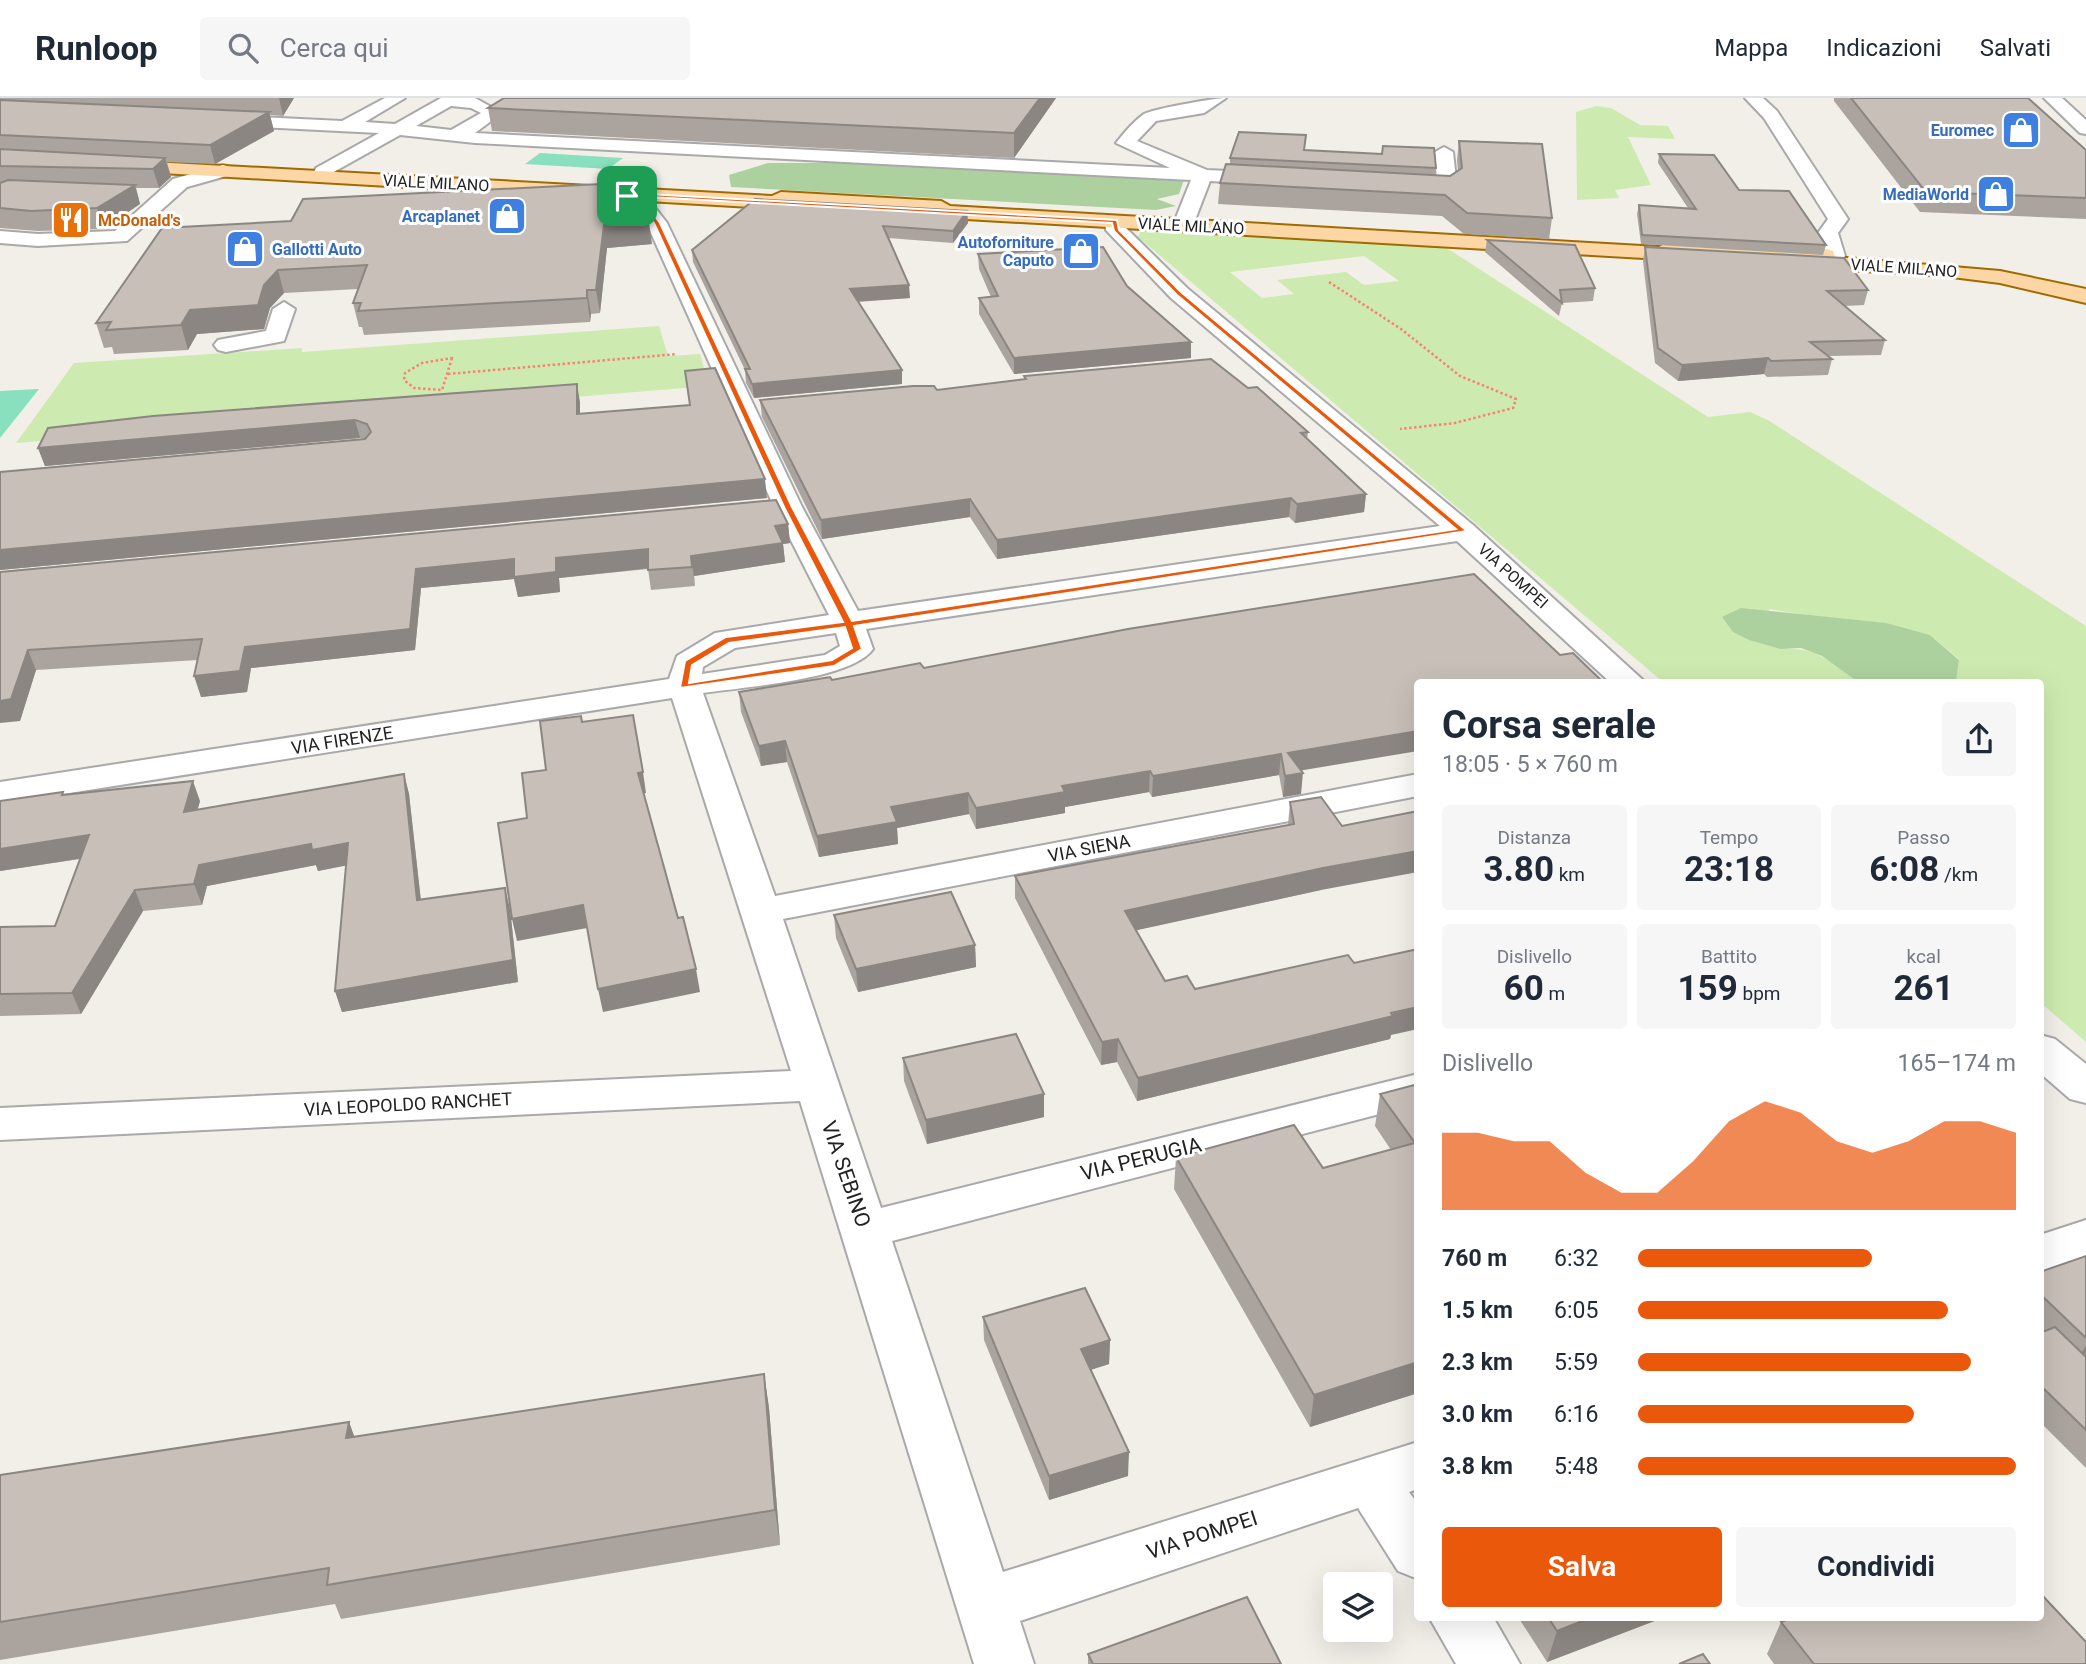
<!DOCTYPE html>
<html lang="it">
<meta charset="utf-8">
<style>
:root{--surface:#fff;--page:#f6f6f7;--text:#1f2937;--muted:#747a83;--line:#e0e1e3;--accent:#ea580c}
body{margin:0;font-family:Roboto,sans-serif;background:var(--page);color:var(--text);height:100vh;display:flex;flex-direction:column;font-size:26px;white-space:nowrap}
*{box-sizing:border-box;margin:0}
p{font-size:23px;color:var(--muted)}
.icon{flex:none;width:38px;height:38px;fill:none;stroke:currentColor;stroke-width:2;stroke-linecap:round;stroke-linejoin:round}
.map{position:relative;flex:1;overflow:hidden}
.drawer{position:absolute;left:1414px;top:581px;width:630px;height:942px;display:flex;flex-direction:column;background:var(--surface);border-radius:7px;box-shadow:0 7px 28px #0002}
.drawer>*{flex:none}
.tools{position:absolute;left:1323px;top:1474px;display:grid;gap:14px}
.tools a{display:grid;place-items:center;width:70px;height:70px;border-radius:7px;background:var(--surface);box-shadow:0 7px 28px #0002;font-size:35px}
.pin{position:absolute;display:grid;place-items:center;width:60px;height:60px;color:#fff;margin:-30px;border-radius:14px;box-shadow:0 4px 10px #0006}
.round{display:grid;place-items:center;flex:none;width:74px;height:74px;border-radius:7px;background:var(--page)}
.head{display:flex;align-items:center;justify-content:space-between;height:119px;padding:0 28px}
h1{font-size:38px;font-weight:700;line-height:52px}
.metrics{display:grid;grid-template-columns:repeat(3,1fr);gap:10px;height:119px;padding:7px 28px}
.metrics div{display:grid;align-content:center;border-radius:7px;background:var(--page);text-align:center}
.metrics b{font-size:35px;font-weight:700}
.metrics small{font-size:19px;font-weight:400}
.metrics p{font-size:19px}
.chart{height:196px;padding:14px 28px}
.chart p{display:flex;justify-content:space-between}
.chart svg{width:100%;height:126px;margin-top:7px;fill:var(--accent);opacity:.7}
.button{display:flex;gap:14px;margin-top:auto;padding:14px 28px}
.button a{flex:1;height:80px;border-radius:7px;background:var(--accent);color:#fff;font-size:28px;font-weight:700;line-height:80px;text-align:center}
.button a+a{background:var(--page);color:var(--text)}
ul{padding:0 28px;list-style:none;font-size:23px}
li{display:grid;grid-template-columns:112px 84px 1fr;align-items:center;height:52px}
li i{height:18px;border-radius:9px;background:var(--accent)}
header{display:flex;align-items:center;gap:42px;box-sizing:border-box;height:98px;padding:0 35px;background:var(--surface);border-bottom:2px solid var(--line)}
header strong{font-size:33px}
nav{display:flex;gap:38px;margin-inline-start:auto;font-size:24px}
.search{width:490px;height:63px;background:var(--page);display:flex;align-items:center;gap:18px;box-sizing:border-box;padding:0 24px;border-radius:7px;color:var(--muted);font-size:26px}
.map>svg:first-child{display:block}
.grass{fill:#cdebb0;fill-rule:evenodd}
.forest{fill:#add19e}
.pitch{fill:#88e0be}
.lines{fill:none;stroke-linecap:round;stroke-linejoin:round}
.minor-casing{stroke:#a9a9a9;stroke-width:4}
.major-casing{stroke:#a06b00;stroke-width:4}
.path{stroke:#fa8072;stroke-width:2.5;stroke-dasharray:2.5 2.5;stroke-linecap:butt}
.minor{fill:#fff;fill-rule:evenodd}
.major{fill:#fcd6a4;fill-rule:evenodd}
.wall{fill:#aba49e}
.shaded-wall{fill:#8b8681}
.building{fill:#c7bfb8;stroke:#8b8681;stroke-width:2}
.route{fill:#ea580c;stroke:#fff;stroke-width:2;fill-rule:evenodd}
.labels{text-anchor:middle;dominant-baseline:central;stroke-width:6;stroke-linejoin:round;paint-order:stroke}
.far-shop-label{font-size:16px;font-weight:bold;fill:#366cbe;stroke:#fff;text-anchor:end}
.far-street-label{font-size:16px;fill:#222;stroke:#fff}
.far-food-label{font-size:16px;font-weight:bold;fill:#c56008;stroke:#fff;text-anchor:start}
.street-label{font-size:18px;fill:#222;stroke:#fff}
.near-street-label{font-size:21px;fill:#222;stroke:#fff}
</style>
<header>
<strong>Runloop</strong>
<div class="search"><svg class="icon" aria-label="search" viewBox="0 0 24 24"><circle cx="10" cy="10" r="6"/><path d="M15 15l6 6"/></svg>Cerca qui</div>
<nav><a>Mappa</a><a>Indicazioni</a><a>Salvati</a></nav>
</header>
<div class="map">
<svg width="2086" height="1566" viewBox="0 0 2086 1566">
<rect width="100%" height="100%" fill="#f2efe9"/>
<g class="grass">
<path d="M1596,8L1611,10L1640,27L1668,28L1675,41L1628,39L1651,87L1615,92L1619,100L1577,102L1576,14Z"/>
<path d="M1142,131L1436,147L1450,152L1708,319L1750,314L1768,322L2086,528V944L2041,905L2040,584H1956L1959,561L1930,537L1769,511L1781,551C1816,548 1831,564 1858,584H1663L1138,139ZM1364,158L1399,183L1364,187L1346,174L1277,182L1294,196L1262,200L1230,174Z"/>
<path d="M659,228L668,258L700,256L709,288L16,345L74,265L302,250V254Z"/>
</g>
<g class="forest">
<path d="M768,65H848L1184,82L1179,96L1157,101L1176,108L1156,112L731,89L729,77Z"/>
<path d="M1741,510L1886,525L1930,537L1959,562L1956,584H1858L1822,558L1801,550L1781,551L1749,542L1733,534L1722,519Z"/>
</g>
<g class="pitch">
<path d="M540,55L623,60L608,71L525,66Z"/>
<path d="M38,291H39L0,340V293Z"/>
</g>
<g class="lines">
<g class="minor-casing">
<g id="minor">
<path d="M385,0H405L365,24L395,26L441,0H475L502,15L475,35L1170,70L1116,45C1123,36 1134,23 1144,16C1152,11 1215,0 1226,0L1204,15L1156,23L1137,43L1207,72L1273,75L1282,81L1273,87L1210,83L1195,122L1185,128L1175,122L1191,82L475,45L400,37L323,80L314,74L316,70L379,35L219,27L210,22L219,17L342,23ZM451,8L471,10L481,15L451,32L416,28Z"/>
<path d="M1745,0H1763L1777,13L1848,121L1838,135L1845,158L1842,162H1828L1818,135L1828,121L1764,20Z"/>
<path d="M2044,0H2062L2086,22V36L2080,35Z"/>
<path d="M1444,49L1453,54L1457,90L1454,94L1400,92L1398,88L1400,84H1437L1435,54Z"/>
<path d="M223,67L230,69L232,73L230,77L187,89L127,143L38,148L0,145V133L38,136L115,133L173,81Z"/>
<path d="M613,89L646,98L667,125L802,409L858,513L1440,428L1171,200L1106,132L1105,124L1115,118L1122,120L1126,130L1187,190L1473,427L1645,584H1610L1457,443L866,531L873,551C851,582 742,589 703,595L775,798L1418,676V698L783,821L881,1110L1418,976V1006L892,1143L1003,1474L1418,1344V1391L1409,1394L1418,1406V1481L1398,1473L1358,1410L1020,1523L1034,1566H974L800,1003L0,1042V1010L791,973L672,600L0,706V684L669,581L677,558L715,535L829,517L774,409L647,126L632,106L606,99L603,95L606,91ZM836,535L840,548L825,557L702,576L703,569L735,550Z"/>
<path d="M284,204L295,211L284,243L226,254L218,252L214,247L218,242L266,233L273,211Z"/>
<path d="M2040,937L2055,941L2086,966V1005L2070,1001L2040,975Z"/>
<path d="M2086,1122V1159L2040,1175V1137Z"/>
<path d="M1429,1519H1493L1520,1566H1456Z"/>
</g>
</g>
<g class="major-casing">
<path id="major" d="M117,62L772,98L781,94L941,103L950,108L1659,149L1669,143L1826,151L1833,153L1835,159L2000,173L2086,191V205L2000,185L1944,178L1798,169L1791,167L1789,161L1706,157L1696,163L914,118L905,113L814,108L805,112L110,72L108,68L110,64Z"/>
</g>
<g class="path">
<path d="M1329,184L1401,231L1460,278L1516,301L1513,310L1455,325L1400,331"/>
<path d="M452,260L442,292L414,290L404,282L405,275L422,265Z"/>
<path d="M448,276L677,256"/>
</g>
<use href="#minor" class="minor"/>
<use href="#major" class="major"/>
</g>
<g class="wall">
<path d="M0,0H294L283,18L270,17L274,33L215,66L167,64L171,79L159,90H136L140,106L103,131L38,133L0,130Z"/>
<path d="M1056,0L1014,60L492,33L488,10Z"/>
<path d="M1834,0H2028L2086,52V121L1920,114L1834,3Z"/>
<path d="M1459,43L1552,120L1549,141L1464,136L1442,118L1218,106L1220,85L1230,67V60L1305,52L1436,70L1435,77L1450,78L1458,73L1457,62Z"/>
<path d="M1659,56L1739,92L1826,147L1823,157L1641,146L1637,116L1639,107L1688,110L1658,65Z"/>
<path d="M967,113L968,125L953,145L888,140L910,200L858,204L902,272V286L754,300L746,285L745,272L693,164L692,152Z"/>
<path d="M162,130L652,146L607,150L600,215L591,216L590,224L364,237L362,229H359L353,205L358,191L284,195L270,210L264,231L197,236L188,252L114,256L112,249L104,250L96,225Z"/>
<path d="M1487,142L1595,190L1593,203L1562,205L1559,218L1485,154Z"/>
<path d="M1645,149L1868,192L1864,207L1844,208L1885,242L1881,257L1829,258L1832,261L1828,277L1767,279L1764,276L1678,283L1655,265L1643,163Z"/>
<path d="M978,156L1127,188L1191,260L1014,276L979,216V200L991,199L979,171Z"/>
<path d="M1024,278L1308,334L1307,341L1366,396L1364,414L1295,425L1289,419L997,461L970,419L822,441L762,319L760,302L937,292L1025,281Z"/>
<path d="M580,304V316L767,400L0,472V374L364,341L360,340L45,368L38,350Z"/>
<path d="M788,426L790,445L783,446L785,464L694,478L695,488L651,492L648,471L559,480L560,494L518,499L514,481L421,490L415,552L251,570L247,594L201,599L198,562L36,572L20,623L0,474Z"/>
<path d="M1128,531L1301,673V696L1283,699L1279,677L1152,699L1149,694L1065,709V715L976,731L969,716L897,730L898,746L819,759L787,664L761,668L741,614L739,594L924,570Z"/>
<path d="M404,676L409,696L421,802L510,811L518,884L342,914L335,893L346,767L318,773L316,767L207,788L202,807L143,813L81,916L0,918V829L55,828L80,761L0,773V703L64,697L200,703L197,712Z"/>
<path d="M1290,704L1321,792L1136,832L1165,883L1391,937L1390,941L1137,1003L1117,964L1101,967L1015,800V778L1288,727Z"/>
<path d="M834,817L975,847L976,869L858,894L836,840Z"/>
<path d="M903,960L1044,1019L927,1046L904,983Z"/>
<path d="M1418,986V1295L1310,1329L1174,1091L1176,1059L1323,1070L1391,1052L1375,1028L1380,996Z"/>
<path d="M2086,1158V1370L2040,1324V1235L2043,1234L2040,1232V1174Z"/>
<path d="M983,1219L1110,1242L1109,1266L1091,1272L1128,1378L1049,1402L984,1242Z"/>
<path d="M764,1276L769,1310L780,1447L341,1521L335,1506L0,1562V1377L349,1324L354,1339Z"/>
<path d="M1518,1519H1665L1547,1564Z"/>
<path d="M1781,1524L2086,1566H1774L1767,1556Z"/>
<path d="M1088,1556L1281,1566H1088Z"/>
</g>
<g class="shaded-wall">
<path d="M279,0H294L283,18Z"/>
<path d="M1040,0H1056L1014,60V35Z"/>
<path d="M269,14L274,33L215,66L210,47Z"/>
<path d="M165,60L171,79L159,90L153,71Z"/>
<path d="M135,87L140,106L103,131L97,110Z"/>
<path d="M967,113L968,125L953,145V133Z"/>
<path d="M649,124L652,146L607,150L600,215L596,192L604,127Z"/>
<path d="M278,172L284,195L270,210L264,231L197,236L188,252L181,227L190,212L264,187Z"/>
<path d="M909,187L910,200L850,204V191Z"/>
<path d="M587,192L591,216L590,224L587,200Z"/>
<path d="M1191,244V260L1014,276V260Z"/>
<path d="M1768,260L1764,276L1678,283L1682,267Z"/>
<path d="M902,272V286L754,300L752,286Z"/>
<path d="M577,286L580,304V334L577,316Z"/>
<path d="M355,322L360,340L45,368L38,350Z"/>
<path d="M765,381L767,400L0,472V452Z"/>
<path d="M1366,396L1364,414L1295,425L1297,406Z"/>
<path d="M1291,400L1289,419L997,461V442Z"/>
<path d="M970,401V419L822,441L821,422Z"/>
<path d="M788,426L790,445L783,446L785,464L694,478L695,488L691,458L775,428Z"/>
<path d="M648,451L650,470L559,480L560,494L518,499L514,481L421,490L415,552L251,570L247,594L201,599L194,578L245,549L416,471L514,461L556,460Z"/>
<path d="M28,552L36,572L20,623L0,625V603Z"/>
<path d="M1418,633V653L1286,675L1288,655Z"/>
<path d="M785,643L787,664L761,668L759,648Z"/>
<path d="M1281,656L1279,677L1152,699L1153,678Z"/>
<path d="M1150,673L1149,694L1065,709V715L976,731V710L1062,688Z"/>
<path d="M643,674L646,695L642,696L638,675Z"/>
<path d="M1303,675L1301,696L1283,699L1285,678Z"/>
<path d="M404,676L409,696L423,823L417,802Z"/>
<path d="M193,683L200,703L191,735L184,714Z"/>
<path d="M968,695L969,716L897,730L898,746L819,759L817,738L891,709Z"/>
<path d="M89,737L97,758L0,773V751Z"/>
<path d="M348,745L354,766L318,773L316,767L207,788L202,807L194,786L199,767L311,746Z"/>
<path d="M1418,753V774L1321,792L1124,835L1125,813L1323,770Z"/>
<path d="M505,790L510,811L518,884L342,914L335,893Z"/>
<path d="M135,792L143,813L81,916L72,895Z"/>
<path d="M583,807L587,830L517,843L512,821Z"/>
<path d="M975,847L976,869L858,894L856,871Z"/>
<path d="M696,871L700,894L603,914L598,891Z"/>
<path d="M1418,909V931L1391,937L1390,941L1137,1003L1138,980Z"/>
<path d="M1118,941L1117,964L1101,967L1102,944Z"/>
<path d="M1044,996V1019L927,1046L926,1022Z"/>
<path d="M1110,1242L1109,1266L1080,1275L1081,1251Z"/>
<path d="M2086,1247V1262L2076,1266Z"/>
<path d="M1418,1264V1295L1310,1329L1314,1297Z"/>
<path d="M764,1276L769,1310L780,1447L775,1412Z"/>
<path d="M349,1324L362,1359L346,1340Z"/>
<path d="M1129,1354L1128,1378L1049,1402V1378Z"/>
<path d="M1592,1519H1665L1547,1564L1557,1533Z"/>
</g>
<g class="building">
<path d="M504,0H1040L1014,35L488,10Z"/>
<path d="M1851,0H2028L2086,52V100L1926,94Z"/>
<path d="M0,2L269,14L210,47L0,37Z"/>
<path d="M1239,34L1306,37L1304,52L1382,56L1383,48L1434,50L1436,70L1230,60Z"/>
<path d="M1459,43L1542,46L1552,120L1467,115L1445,97L1220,85L1226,66L1450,78L1462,70Z"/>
<path d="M0,51L165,60L153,71L0,68Z"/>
<path d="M1659,56L1714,57L1739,92L1789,93L1826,147L1642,137L1639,107L1696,111Z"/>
<path d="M8,82L135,87L97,110L31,113L0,110V85Z"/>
<path d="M621,85L627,87L649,124L604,127L596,192H587V200L358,213L361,205H353L367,167L278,172L264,187L258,207L190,212L181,227L106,232L111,224L96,225L162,130L291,123L303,101Z"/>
<path d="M755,101L967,113L953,133L883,128L909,187L850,191L902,272L752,286L745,271H750L692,152Z"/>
<path d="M1487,142L1575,147L1595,190L1560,192L1562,205Z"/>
<path d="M1103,149L1127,188L1191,244L1014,260L979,200L998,198L978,156Z"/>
<path d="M1645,149L1844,160L1868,192L1827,193L1885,242L1810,244L1832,261L1771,263L1768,260L1682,267L1658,250Z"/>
<path d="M1211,261L1248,290L1257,289L1308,334L1301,335L1366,396L1297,406L1291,400L997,442L970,401L821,422L760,302L913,288H934L937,292L1026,281L1024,278Z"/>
<path d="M715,270L765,381L0,452V374L365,341L371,334L367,326L355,322L38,350L48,330L153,318L577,286V316L690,307L685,273Z"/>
<path d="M776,402L788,426L775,428L783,445L691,458L692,469L648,472V451L556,460V474L514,479V461L416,471L410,531L245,549L240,573L194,578L202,541L28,552L11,601L0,603V474Z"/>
<path d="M1474,476L1560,557L1573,555L1603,584H1418V633L1288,655L1303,675L1285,678L1281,656L1153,678L1150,673L1062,688L1065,694L976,710L968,695L891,709L897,724L817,738L785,643L759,648L739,594L830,579L832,582L920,565L924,570L1128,531Z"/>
<path d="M633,617L643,674L638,675L678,820L683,819L696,871L598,891L583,807L512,821L498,725L527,720L522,675L546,672L540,623L581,618L582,624Z"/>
<path d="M404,676L417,802L505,790L513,862L335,893L348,745L312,752L311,746L199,767L194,786L135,792L72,895L0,896V829L55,828L89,737L0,751V703L63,694L62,697L193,683L184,714Z"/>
<path d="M1321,699L1342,728L1418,713V753L1323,770L1125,813L1165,883L1187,878L1195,891L1348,857L1354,865L1418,851V909L1391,915L1393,918L1138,980L1118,941L1102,944L1015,778L1294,726L1290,704Z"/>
<path d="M951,794L975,847L856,871L834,817Z"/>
<path d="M1016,936L1044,996L926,1022L903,960Z"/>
<path d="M1418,986V1264L1314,1297L1176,1059L1294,1027L1323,1070L1415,1045L1380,996Z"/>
<path d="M2086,1158V1240L2040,1196V1174Z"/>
<path d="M1085,1190L1110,1242L1081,1251L1129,1354L1049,1378L983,1219Z"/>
<path d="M2055,1229L2086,1259V1332L2040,1287V1235Z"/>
<path d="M764,1276L775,1412L327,1487L329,1470L0,1524V1377L349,1324L346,1340Z"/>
<path d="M2040,1495L2086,1544V1566H1814L1781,1524L1794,1519H2040Z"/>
<path d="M1247,1499L1281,1566H1093L1088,1556Z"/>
<path d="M1548,1519H1592L1557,1533Z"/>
<path d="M1703,1556L1710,1566H1679Z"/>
</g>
<path class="route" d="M611,94L1117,122L1119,132L1181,194L1467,433L854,528L862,551L834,568L680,590L685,563L726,539L843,524L784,409L654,125L637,103ZM633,98L1112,125L1114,133L1177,197L1456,431L852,523L792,409L660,125L641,100ZM845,529L852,550L832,562L689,585L692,567L729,545Z"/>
<defs>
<g id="shop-square" transform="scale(2.0125)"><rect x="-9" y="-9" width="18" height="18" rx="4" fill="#3f7fe0" stroke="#fff"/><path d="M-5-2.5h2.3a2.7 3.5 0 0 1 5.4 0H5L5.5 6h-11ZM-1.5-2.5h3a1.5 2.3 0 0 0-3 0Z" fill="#fff"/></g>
<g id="restaurant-square" transform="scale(2.0125)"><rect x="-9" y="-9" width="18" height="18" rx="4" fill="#e8710a" stroke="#fff"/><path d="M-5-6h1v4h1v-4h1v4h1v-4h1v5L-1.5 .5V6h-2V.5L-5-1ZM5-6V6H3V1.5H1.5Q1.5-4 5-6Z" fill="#fff"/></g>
</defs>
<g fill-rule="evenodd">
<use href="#shop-square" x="2021" y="32"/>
<use href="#shop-square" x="1996" y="96"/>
<use href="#shop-square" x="507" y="118"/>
<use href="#restaurant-square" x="71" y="122"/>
<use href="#shop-square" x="245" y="151"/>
<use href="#shop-square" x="1081" y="153"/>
</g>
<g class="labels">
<g class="far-shop-label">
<text x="1994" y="32">Euromec</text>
<text x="1969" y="96">MediaWorld</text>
<text x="480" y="118">Arcaplanet</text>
<text x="1054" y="144">Autoforniture<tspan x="1054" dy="18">Caputo</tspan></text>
<text x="272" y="151" text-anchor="start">Gallotti Auto</text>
</g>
<g class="far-street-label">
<text transform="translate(436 85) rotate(3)">VIALE MILANO</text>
<text transform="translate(1191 128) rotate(3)">VIALE MILANO</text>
<text transform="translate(1904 170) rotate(4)">VIALE MILANO</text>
<text transform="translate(1513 478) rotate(42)">VIA POMPEI</text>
</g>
<g class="far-food-label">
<text x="98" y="122">McDonald's</text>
</g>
<g class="street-label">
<text transform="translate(342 642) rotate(-9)">VIA FIRENZE</text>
<text transform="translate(1089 750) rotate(-11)">VIA SIENA</text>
<text transform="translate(408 1006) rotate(-3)">VIA LEOPOLDO RANCHET</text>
</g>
<g class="near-street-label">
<text transform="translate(1141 1061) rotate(-14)">VIA PERUGIA</text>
<text transform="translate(846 1076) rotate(71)">VIA SEBINO</text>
<text transform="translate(1202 1437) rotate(-18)">VIA POMPEI</text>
</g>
</g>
</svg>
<div class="tools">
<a><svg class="icon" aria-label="layers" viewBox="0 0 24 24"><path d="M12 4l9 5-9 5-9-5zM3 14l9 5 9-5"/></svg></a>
</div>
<div class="pin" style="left:627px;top:98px;background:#1e9e55"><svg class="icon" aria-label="arrive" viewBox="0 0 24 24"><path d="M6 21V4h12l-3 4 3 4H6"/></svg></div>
<section class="drawer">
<div class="head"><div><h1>Corsa serale</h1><p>18:05 · 5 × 760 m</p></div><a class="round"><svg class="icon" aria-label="share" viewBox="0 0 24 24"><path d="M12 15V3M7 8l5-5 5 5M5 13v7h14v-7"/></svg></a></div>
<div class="metrics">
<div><p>Distanza</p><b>3.80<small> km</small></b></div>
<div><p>Tempo</p><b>23:18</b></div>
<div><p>Passo</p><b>6:08<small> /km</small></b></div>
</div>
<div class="metrics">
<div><p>Dislivello</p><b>60<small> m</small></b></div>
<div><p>Battito</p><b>159<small> bpm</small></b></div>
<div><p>kcal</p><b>261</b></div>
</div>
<div class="chart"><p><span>Dislivello</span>165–174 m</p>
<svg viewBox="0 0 160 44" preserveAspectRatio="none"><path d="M0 44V17L10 17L20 20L30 20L40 31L50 38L60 38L70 27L80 13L90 6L100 10L110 20L120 24L130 20L140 13L150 13L160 17V44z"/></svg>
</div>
<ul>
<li><b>760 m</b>6:32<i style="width:62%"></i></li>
<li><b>1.5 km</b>6:05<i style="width:82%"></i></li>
<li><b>2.3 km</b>5:59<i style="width:88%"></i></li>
<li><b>3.0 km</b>6:16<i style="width:73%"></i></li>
<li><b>3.8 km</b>5:48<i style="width:100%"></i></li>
</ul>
<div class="button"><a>Salva</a><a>Condividi</a></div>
</section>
</div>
